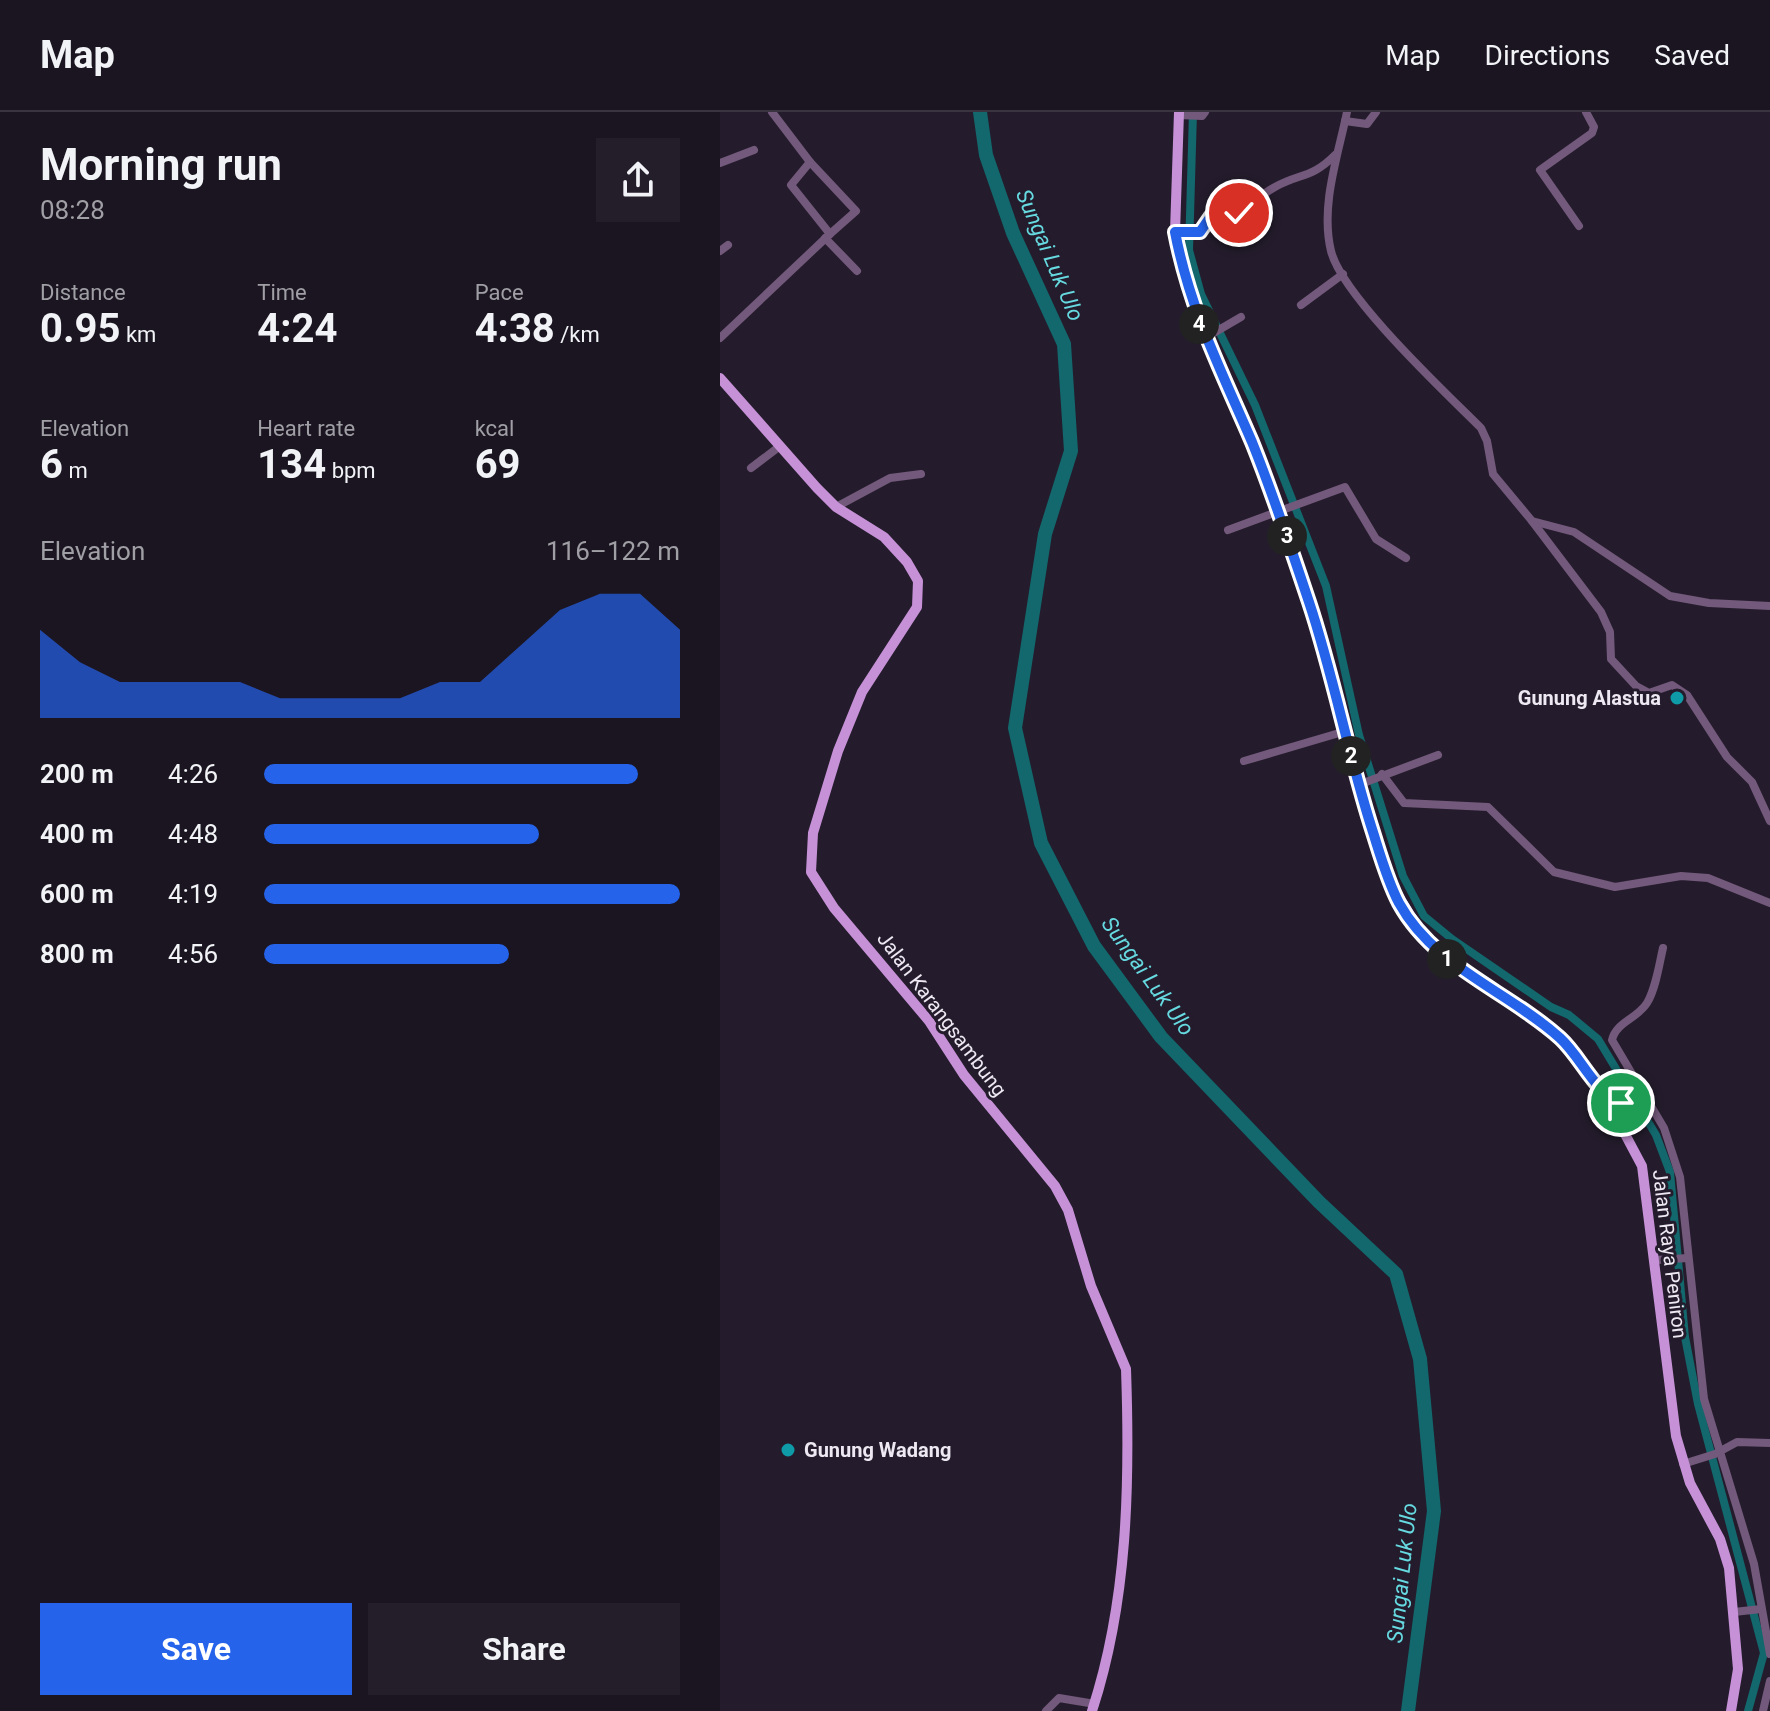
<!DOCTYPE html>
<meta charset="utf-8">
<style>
:root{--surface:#1b1521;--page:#241e2a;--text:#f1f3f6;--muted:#a09fa5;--line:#39343f;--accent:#2563eb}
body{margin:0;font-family:Roboto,sans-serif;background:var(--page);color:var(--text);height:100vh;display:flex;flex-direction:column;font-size:30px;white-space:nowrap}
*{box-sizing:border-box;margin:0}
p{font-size:26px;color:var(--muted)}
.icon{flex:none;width:44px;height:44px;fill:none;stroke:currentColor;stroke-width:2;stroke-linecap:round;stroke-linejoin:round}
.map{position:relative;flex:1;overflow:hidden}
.side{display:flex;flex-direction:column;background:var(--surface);width:720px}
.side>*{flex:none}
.pin{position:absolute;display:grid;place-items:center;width:68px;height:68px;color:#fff;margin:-34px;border:4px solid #fff;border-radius:50%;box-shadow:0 2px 8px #0007}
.km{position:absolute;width:40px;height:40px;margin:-20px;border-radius:50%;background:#222;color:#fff;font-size:22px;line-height:40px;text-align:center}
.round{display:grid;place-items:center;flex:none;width:84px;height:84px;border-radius:0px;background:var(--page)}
.head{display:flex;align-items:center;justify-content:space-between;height:136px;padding:0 40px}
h1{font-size:44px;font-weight:700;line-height:60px}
.stats{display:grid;grid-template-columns:repeat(3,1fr);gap:12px;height:136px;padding:8px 40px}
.stats div{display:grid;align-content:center}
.stats b{font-size:40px;font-weight:700}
.stats small{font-size:22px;font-weight:400}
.stats p{font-size:22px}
.chart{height:224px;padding:16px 40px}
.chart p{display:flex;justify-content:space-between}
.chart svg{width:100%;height:144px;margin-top:8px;fill:var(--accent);opacity:.7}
.button{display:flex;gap:16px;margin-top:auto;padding:16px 40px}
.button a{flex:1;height:92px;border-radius:0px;background:var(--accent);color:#fff;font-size:32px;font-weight:700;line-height:92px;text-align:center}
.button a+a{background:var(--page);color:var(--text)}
ul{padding:0 40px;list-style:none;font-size:26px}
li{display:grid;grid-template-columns:128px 96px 1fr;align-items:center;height:60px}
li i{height:20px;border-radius:10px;background:var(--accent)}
header{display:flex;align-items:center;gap:48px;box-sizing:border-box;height:112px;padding:0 40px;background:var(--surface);border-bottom:2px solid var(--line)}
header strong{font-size:38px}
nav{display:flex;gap:44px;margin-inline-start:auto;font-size:28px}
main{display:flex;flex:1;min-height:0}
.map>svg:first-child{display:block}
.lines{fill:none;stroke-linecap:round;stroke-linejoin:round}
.canal{stroke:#12686c;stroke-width:8}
.river{stroke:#12686c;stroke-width:14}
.minor{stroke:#73597b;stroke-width:8}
.major{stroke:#c691d7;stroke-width:10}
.route-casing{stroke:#fff;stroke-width:16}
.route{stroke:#2563eb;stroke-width:10}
.culture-dot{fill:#0f9aa8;stroke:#241c2c;stroke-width:3}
.labels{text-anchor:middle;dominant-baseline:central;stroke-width:6;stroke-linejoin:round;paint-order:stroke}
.poi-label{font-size:20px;font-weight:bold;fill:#ede8f2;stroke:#241c2c;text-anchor:end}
.street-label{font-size:20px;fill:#ede8f2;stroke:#241c2c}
.water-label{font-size:22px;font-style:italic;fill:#66dae0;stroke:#241c2c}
</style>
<header>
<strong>Map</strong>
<nav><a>Map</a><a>Directions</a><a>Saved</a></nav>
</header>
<main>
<section class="side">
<div class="head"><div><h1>Morning run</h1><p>08:28</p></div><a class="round"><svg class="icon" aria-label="share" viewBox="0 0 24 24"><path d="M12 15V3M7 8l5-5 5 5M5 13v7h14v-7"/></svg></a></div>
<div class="stats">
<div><p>Distance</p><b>0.95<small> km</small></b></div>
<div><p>Time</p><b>4:24</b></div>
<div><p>Pace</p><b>4:38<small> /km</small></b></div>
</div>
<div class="stats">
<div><p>Elevation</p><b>6<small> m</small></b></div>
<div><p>Heart rate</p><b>134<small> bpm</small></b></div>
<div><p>kcal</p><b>69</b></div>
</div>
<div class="chart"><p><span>Elevation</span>116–122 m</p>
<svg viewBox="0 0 160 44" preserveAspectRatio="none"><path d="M0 44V17L10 27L20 33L30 33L40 33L50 33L60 38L70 38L80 38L90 38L100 33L110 33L120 22L130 11L140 6L150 6L160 17V44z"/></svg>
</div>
<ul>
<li><b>200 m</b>4:26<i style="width:90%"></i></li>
<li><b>400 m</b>4:48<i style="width:66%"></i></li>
<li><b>600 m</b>4:19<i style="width:100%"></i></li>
<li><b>800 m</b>4:56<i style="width:59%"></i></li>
</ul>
<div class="button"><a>Save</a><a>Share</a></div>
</section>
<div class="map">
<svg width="1050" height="1599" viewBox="0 0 1050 1599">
<rect width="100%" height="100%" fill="#241c2c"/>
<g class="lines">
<path class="canal" d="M473,0L469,138L481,182L535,293L606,474L639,623L683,764L704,804L732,827L831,895L849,903L878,927L936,1023L950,1060L965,1225L978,1292L1044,1541L1028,1599"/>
<path class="river" d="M260,0L266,43L293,121L344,232L351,339L325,422L295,616L321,731L374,834L441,925L599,1090L676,1162L700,1247L714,1399L688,1599"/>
<g class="minor">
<path d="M627,0C618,44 600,94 611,139C622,184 726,281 761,316L767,329L773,362L812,409L854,420L950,484L989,491L1050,494"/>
<path d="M459,3L482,4L485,0"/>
<path d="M625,9L647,12L656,0"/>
<path d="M90,50L136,99L110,122"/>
<path d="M0,51L34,38"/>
<path d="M859,114L820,58L872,21L874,15L866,0"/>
<path d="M455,120H480L493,103C527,103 528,90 555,75C580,61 591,67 615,43"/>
<path d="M105,126L137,159"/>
<path d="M0,139L8,133"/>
<path d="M581,193L623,162"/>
<path d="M0,226L110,122L71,73L90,50L52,0"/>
<path d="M485,226L521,205"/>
<path d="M31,356L60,334"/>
<path d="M116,395L170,366L201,362"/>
<path d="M812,409L881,500L890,520L891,547L916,574L929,581L952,573L967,583L1007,645L1032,670L1050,709"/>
<path d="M508,418L625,375L656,427L686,446"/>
<path d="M524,649L626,619"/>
<path d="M662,662L684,691L768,695L834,760L895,775L961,764L988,766L1050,791"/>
<path d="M638,673L718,643"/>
<path d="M943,836C939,853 936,876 927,891C917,907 896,910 892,928L944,1016L960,1065L984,1287L1034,1452L1050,1542"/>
<path d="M884,978L901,991L923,979"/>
<path d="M935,1148L968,1146"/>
<path d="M963,1352L995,1342L1017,1330L1050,1331"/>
<path d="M1014,1500L1041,1497"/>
<path d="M326,1599L339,1586L375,1592"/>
<path d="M1043,1599L1050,1569"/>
</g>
<g class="major">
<path d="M459,0L455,120L462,157L478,209L531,329L590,491L622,601L638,673L670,770L707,831L826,914L849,934L881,977L922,1054L956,1324L970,1371L1000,1427L1009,1456L1018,1557L1011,1599"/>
<path d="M0,266L97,376L116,395L164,425L187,450L198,469L197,495L142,580L118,639L93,721L91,760L114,796L209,909L244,963L335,1074L348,1098L371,1174L406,1257C410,1371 408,1489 372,1599"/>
</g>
</g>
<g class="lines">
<g class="route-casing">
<path id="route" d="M519,101L491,104L480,120H455C470,198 501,258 532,330C553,382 571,436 589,490C614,565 628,642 652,717C660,742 667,768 679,791C714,855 788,879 840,926C861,945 875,981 901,991"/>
</g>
<use href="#route" class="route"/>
</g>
<g class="culture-dot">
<circle cx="957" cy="586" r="8"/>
<circle cx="68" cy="1338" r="8"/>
</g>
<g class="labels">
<g class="poi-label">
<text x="941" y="586">Gunung Alastua</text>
<text x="84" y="1338" text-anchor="start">Gunung Wadang</text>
</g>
<g class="street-label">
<text transform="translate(222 902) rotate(53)">Jalan Karangsambung</text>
<text transform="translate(950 1142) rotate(83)">Jalan Raya Peniron</text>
</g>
<g class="water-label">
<text transform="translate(330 143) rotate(67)">Sungai Luk Ulo</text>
<text transform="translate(428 864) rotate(54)">Sungai Luk Ulo</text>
<text transform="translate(682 1461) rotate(-84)">Sungai Luk Ulo</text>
</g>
</g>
</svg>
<div class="pin" style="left:901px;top:991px;background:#1e9e55"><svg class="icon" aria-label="arrive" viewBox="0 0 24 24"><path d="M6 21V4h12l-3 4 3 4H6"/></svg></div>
<div class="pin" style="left:519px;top:101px;background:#d93025"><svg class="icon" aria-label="check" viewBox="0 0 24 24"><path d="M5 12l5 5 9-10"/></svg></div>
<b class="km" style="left:727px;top:847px">1</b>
<b class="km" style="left:631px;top:644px">2</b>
<b class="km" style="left:567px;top:424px">3</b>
<b class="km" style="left:479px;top:212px">4</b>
</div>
</main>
